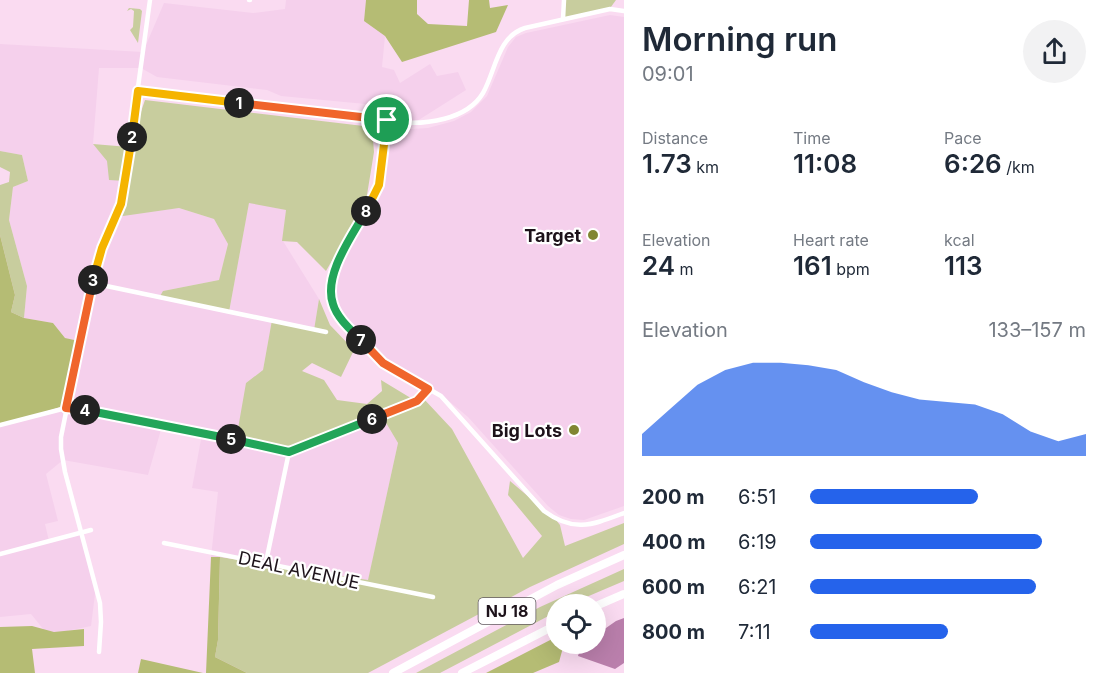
<!DOCTYPE html>
<meta charset="utf-8">
<style>
:root{--surface:#fff;--page:#f2f2f3;--text:#1f2937;--muted:#747a83;--accent:#2563eb}
body{margin:0;font-family:Inter,sans-serif;background:var(--page);color:var(--text);height:100vh;display:flex;flex-direction:column;font-size:22px;white-space:nowrap}
*{box-sizing:border-box;margin:0}
p{font-size:20px;color:var(--muted)}
.icon{flex:none;width:33px;height:33px;fill:none;stroke:currentColor;stroke-width:2;stroke-linecap:round;stroke-linejoin:round}
.map{position:relative;flex:1;overflow:hidden}
.sheet{display:flex;flex-direction:column;background:var(--surface);width:480px}
.sheet>*{flex:none}
.buttons{position:absolute;left:546px;top:594px;display:grid;gap:12px}
.buttons a{display:grid;place-items:center;width:60px;height:60px;border-radius:50%;background:var(--surface);box-shadow:0 6px 24px #0002;font-size:30px}
.pin{position:absolute;display:grid;place-items:center;width:51px;height:51px;color:#fff;margin:-26px;border:3px solid #fff;border-radius:50%;box-shadow:0 2px 6px #0007}
.km{position:absolute;width:30px;height:30px;margin:-15px;border-radius:50%;background:#222;color:#fff;font-size:16px;line-height:30px;text-align:center}
.round{display:grid;place-items:center;flex:none;width:63px;height:63px;border-radius:32px;background:var(--page)}
.overview{display:flex;align-items:center;justify-content:space-between;height:102px;padding:0 18px}
h1{font-size:33px;font-weight:600;line-height:45px}
.stats{display:grid;grid-template-columns:repeat(3,1fr);gap:9px;height:102px;padding:6px 18px}
.stats div{display:grid;align-content:center}
.stats b{font-size:26px;font-weight:600}
.stats small{font-size:16px;font-weight:400}
.stats p{font-size:16px}
.chart{height:168px;padding:12px 18px}
.chart p{display:flex;justify-content:space-between}
.chart svg{width:100%;height:108px;margin-top:6px;fill:var(--accent);opacity:.7}
ul{padding:0 18px;list-style:none;font-size:20px}
li{display:grid;grid-template-columns:96px 72px 1fr;align-items:center;height:45px}
li i{height:15px;border-radius:8px;background:var(--accent)}
main{display:flex;flex:1;min-height:0}
.map>svg:first-child{display:block}
.built{fill:#f5d0ec}
.green{fill:#c8cd9e}
.forest{fill:#b5bc74}
.water{fill:#ba7fac}
.lines{fill:none;stroke-linecap:round;stroke-linejoin:round}
.minor{stroke:#fff;stroke-width:4.5}
.motorway{stroke:#fff;stroke-width:8}
.split-1-casing{stroke:#fff;stroke-width:12}
.split-2-casing{stroke:#fff;stroke-width:12}
.split-3-casing{stroke:#fff;stroke-width:12}
.split-4-casing{stroke:#fff;stroke-width:12}
.split-5-casing{stroke:#fff;stroke-width:12}
.split-6-casing{stroke:#fff;stroke-width:12}
.split-7-casing{stroke:#fff;stroke-width:12}
.split-8-casing{stroke:#fff;stroke-width:12}
.split-9-casing{stroke:#fff;stroke-width:12}
.split-1{stroke:#f0652b;stroke-width:8}
.split-2{stroke:#f5b400;stroke-width:8}
.split-3{stroke:#f5b400;stroke-width:8}
.split-4{stroke:#f0652b;stroke-width:8}
.split-5{stroke:#22a559;stroke-width:8}
.split-6{stroke:#22a559;stroke-width:8}
.split-7{stroke:#f0652b;stroke-width:8}
.split-8{stroke:#22a559;stroke-width:8}
.split-9{stroke:#f5b400;stroke-width:8}
.poi-dot{fill:#808632;stroke:#fff;stroke-width:2}
.labels{text-anchor:middle;dominant-baseline:central;stroke-width:4.5;stroke-linejoin:round;paint-order:stroke}
.shield{fill:#fff;stroke:#61595f;stroke-width:1.5}
.shield-label{font-size:16px;font-weight:bold;fill:#1d121a}
.poi-label{font-size:18px;font-weight:bold;fill:#1d121a;stroke:#fff;text-anchor:end}
.street-label{font-size:18px;fill:#1d121a;stroke:#fff}
</style>
<main>
<div class="map">
<svg width="624" height="673" viewBox="0 0 624 673">
<rect width="100%" height="100%" fill="#fadbf1"/>
<g class="built">
<path d="M286,0H366L364,21L385,36L382,67L394,70L400,83L430,64L437,76L458,72L466,90L414,123L375,119L376,105L281,96L267,90L157,77L141,68H99L93,144L126,181L116,216L179,208L214,219L228,244L219,280L163,291L229,312L249,202L286,210L283,241L319,299L314,330L272,321L263,370L246,383L382,416L398,443L368,581L211,557L218,492L192,488L202,434L162,426L148,475L63,460L46,474L58,521L45,524L49,541L81,532L96,586L91,626L48,635L31,614L0,617V426L79,341L65,338L53,323L24,318L27,286L9,220L13,187L28,181L22,155L0,151V44L143,52L164,3L253,13L285,9Z"/>
<path d="M610,15L624,17V506L584,520L571,519L559,515L548,506L468,417L431,386L385,360L342,312L335,294V282L338,272L382,187L390,126L411,129L428,128L454,121L471,112L487,96L508,47L516,37L526,33Z"/>
</g>
<g class="green">
<path d="M563,0H616L608,11L562,20Z"/>
<path d="M129,8L140,9L142,11L138,43L130,30L133,27L134,11L131,9L127,11Z"/>
<path d="M145,100L372,127L374,152L366,201L326,271L297,242L282,241L286,210L249,203L229,312L159,298L163,291L219,280L228,244L214,219L179,208L116,217L125,181L109,180L107,161L93,144L129,147Z"/>
<path d="M0,151L22,155L28,181L13,187L9,220L27,286L24,318L11,312L15,295L0,235V185L9,182L10,172L0,167Z"/>
<path d="M319,299L330,325L354,350L341,377L312,363L302,371L324,380L337,400L367,404L382,391L381,380L414,400L423,398L452,429L523,558L542,536L508,495L510,481L556,520L560,525L565,546L624,523V544L530,587L368,673H247L215,657L218,640L220,557L368,580L398,443L382,416L293,449L236,440L246,383L263,370L272,320L314,330Z"/>
<path d="M624,569V581L570,604H556V612L440,673H416L540,607Z"/>
</g>
<g class="forest">
<path d="M366,0H417V14L428,24L467,26L469,0H489L490,8L508,5L496,32L402,62L385,36L364,21Z"/>
<path d="M0,235L15,295L11,312L24,318L53,323L65,338L79,341L67,405L0,426Z"/>
<path d="M211,557H220L218,640L215,657L247,673H206Z"/>
<path d="M32,626L54,632L84,629V646L32,649L35,673H0V627Z"/>
<path d="M556,637V644H564L559,662L533,673H486Z"/>
<path d="M141,659L203,673H138Z"/>
</g>
<path class="water" d="M624,618V663L615,669L578,656C582,645 583,644 596,644V635L616,621Z"/>
<g class="lines">
<g class="minor">
<path d="M249,0H250"/>
<path d="M563,19L564,0"/>
<path d="M138,91L397,122C425,125 467,120 483,93C496,70 497,37 525,28L610,9L624,11"/>
<path d="M387,120L379,185L334,270C329,286 329,299 338,314L383,363L441,396L544,511C574,533 592,525 624,513"/>
<path d="M92,283L326,332"/>
<path d="M0,425L66,408L106,413L289,452"/>
<path d="M289,452L417,401L428,389"/>
<path d="M164,543L433,597"/>
<path d="M0,554L91,530"/>
<path d="M266,562L289,452"/>
<path d="M99,652L101,622L100,603L65,472L61,449V437L95,269L123,196L150,0"/>
</g>
<g class="motorway">
<path d="M596,606L624,594"/>
<path d="M393,673L557,585L624,555"/>
<path d="M462,673L556,625"/>
</g>
</g>
<g class="lines">
<g class="split-1-casing">
<path id="split-1" d="M239,103L387,120"/>
</g>
<g class="split-2-casing">
<path id="split-2" d="M132,137L138,91L239,103"/>
</g>
<g class="split-3-casing">
<path id="split-3" d="M93,280L102,248L121,204L132,137"/>
</g>
<g class="split-4-casing">
<path id="split-4" d="M85,410L66,408L93,280"/>
</g>
<g class="split-5-casing">
<path id="split-5" d="M85,410L231,439"/>
</g>
<g class="split-6-casing">
<path id="split-6" d="M231,439L289,452L372,419"/>
</g>
<g class="split-7-casing">
<path id="split-7" d="M361,340L383,363L428,389L417,401L372,419"/>
</g>
<g class="split-8-casing">
<path id="split-8" d="M361,340C351,330 337,318 333,304C323,275 352,236 366,211"/>
</g>
<g class="split-9-casing">
<path id="split-9" d="M366,211L379,185L387,120"/>
</g>
<use href="#split-1" class="split-1"/>
<use href="#split-2" class="split-2"/>
<use href="#split-3" class="split-3"/>
<use href="#split-4" class="split-4"/>
<use href="#split-5" class="split-5"/>
<use href="#split-6" class="split-6"/>
<use href="#split-7" class="split-7"/>
<use href="#split-8" class="split-8"/>
<use href="#split-9" class="split-9"/>
</g>
<g class="poi-dot">
<circle cx="593" cy="235" r="6"/>
<circle cx="574" cy="430" r="6"/>
</g>
<g class="labels">
<rect class="shield" x="478.5" y="598" width="57" height="26" rx="4.5"/>
<g class="shield-label">
<text x="507" y="611">NJ 18</text>
</g>
<g class="poi-label">
<text x="581" y="235">Target</text>
<text x="562" y="430">Big Lots</text>
</g>
<g class="street-label">
<text transform="translate(299 570) rotate(12)">DEAL AVENUE</text>
</g>
</g>
</svg>
<div class="buttons">
<a><svg class="icon" aria-label="locate" viewBox="0 0 24 24"><circle cx="12" cy="12" r="6"/><path d="M12 2v4M12 18v4M2 12h4M18 12h4"/></svg></a>
</div>
<div class="pin" style="left:387px;top:120px;background:#1e9e55"><svg class="icon" aria-label="arrive" viewBox="0 0 24 24"><path d="M6 21V4h12l-3 4 3 4H6"/></svg></div>
<b class="km" style="left:239px;top:103px">1</b>
<b class="km" style="left:132px;top:137px">2</b>
<b class="km" style="left:93px;top:280px">3</b>
<b class="km" style="left:85px;top:410px">4</b>
<b class="km" style="left:231px;top:439px">5</b>
<b class="km" style="left:372px;top:419px">6</b>
<b class="km" style="left:361px;top:340px">7</b>
<b class="km" style="left:366px;top:211px">8</b>
</div>
<section class="sheet">
<div class="overview"><div><h1>Morning run</h1><p>09:01</p></div><a class="round"><svg class="icon" aria-label="share" viewBox="0 0 24 24"><path d="M12 15V3M7 8l5-5 5 5M5 13v7h14v-7"/></svg></a></div>
<div class="stats">
<div><p>Distance</p><b>1.73<small> km</small></b></div>
<div><p>Time</p><b>11:08</b></div>
<div><p>Pace</p><b>6:26<small> /km</small></b></div>
</div>
<div class="stats">
<div><p>Elevation</p><b>24<small> m</small></b></div>
<div><p>Heart rate</p><b>161<small> bpm</small></b></div>
<div><p>kcal</p><b>113</b></div>
</div>
<div class="chart"><p><span>Elevation</span>133–157 m</p>
<svg viewBox="0 0 160 44" preserveAspectRatio="none"><path d="M0 44V35L10 25L20 15L30 9L40 6L50 6L60 7L70 9L80 14L90 18L100 21L110 22L120 23L130 27L140 34L150 38L160 35V44z"/></svg>
</div>
<ul>
<li><b>200 m</b>6:51<i style="width:61%"></i></li>
<li><b>400 m</b>6:19<i style="width:84%"></i></li>
<li><b>600 m</b>6:21<i style="width:82%"></i></li>
<li><b>800 m</b>7:11<i style="width:50%"></i></li>
</ul>
</section>
</main>
